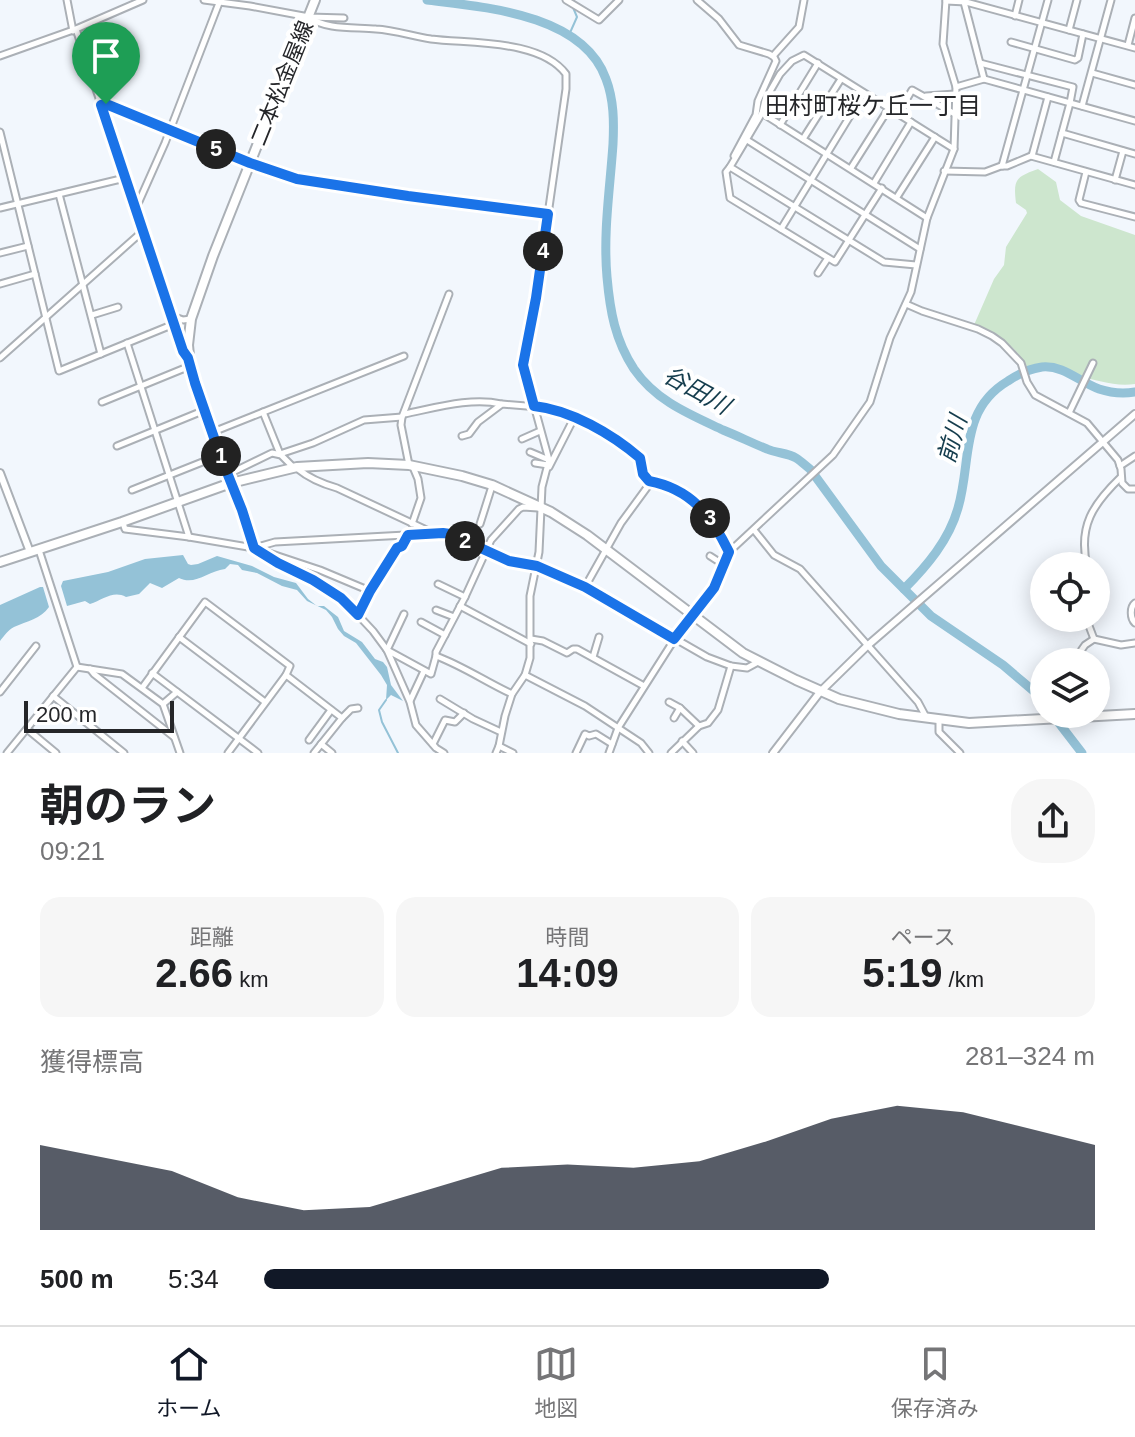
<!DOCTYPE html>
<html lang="ja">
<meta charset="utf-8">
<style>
:root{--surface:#fff;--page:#f6f6f6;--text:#202124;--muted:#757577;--line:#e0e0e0;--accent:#111827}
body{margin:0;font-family:Arial,"Noto Sans JP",sans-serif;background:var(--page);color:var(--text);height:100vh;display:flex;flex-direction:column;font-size:30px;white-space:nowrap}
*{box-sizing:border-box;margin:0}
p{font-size:26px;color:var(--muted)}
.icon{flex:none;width:44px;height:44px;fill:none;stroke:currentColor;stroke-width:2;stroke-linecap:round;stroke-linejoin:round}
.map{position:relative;height:753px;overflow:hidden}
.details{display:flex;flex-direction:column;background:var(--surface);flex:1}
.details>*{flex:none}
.buttons{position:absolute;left:1030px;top:552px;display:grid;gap:16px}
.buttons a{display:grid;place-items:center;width:80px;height:80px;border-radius:50%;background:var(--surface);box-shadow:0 4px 20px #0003;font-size:40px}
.scale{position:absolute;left:24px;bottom:20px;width:150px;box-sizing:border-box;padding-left:8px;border:4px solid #252629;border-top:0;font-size:22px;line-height:28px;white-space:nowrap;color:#252629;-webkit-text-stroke:6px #fff;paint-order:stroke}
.pin{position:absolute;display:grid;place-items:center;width:68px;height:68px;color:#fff;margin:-82px -34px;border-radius:50% 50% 50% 0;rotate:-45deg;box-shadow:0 0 8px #0007}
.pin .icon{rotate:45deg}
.km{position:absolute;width:40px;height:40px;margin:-20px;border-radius:50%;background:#222;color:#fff;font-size:22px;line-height:40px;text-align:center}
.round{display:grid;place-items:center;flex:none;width:84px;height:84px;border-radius:32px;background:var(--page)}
.overview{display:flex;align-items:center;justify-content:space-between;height:136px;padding:0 40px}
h1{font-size:44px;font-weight:700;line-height:60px}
.figures{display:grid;grid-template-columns:repeat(3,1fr);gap:12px;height:136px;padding:8px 40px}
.figures div{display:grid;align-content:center;border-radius:20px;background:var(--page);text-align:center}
.figures b{font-size:40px;font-weight:700}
.figures small{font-size:22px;font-weight:400}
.figures p{font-size:22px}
.chart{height:224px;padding:16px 40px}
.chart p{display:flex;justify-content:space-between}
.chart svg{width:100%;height:144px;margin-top:8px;fill:var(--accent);opacity:.7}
ul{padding:0 40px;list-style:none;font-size:26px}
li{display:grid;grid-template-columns:128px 96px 1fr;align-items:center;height:60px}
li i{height:20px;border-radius:10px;background:var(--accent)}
.tabs{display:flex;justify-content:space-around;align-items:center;height:112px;border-top:2px solid var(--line);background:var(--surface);font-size:22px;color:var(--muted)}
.tabs a{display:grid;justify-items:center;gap:4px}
.tabs .current{color:var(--accent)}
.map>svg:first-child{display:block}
.green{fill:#cde6ce}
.water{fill:#94c2d7}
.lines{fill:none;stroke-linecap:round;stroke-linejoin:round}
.stream{stroke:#94c2d7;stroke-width:2}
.river{stroke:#94c2d7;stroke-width:9}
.minor-casing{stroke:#abb0b6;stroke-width:9}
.tertiary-casing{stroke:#abb0b6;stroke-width:10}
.primary-casing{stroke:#abb0b6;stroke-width:12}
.trunk-casing{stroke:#abb0b6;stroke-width:12}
.minor{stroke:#fff;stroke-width:5}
.tertiary{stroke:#fff;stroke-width:6}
.primary{stroke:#fff;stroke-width:8}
.trunk{stroke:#fff;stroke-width:8}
.route-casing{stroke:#fff;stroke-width:16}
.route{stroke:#1a73e8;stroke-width:10}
.labels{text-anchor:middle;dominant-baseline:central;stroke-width:8;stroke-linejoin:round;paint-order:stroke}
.street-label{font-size:22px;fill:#252629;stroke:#fff}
.neighbourhood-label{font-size:24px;fill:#252629;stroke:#fff}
.water-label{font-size:24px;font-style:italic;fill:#153d4d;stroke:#fff}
</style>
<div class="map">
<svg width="1135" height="753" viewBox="0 0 1135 753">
<rect width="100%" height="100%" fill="#f2f7fd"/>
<path class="green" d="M1038,169L1056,182L1060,200L1081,216L1135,235V384C1115,387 1097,380 1078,376C1061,372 1044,370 1027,368C1015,343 998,337 974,325L994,279L1004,265L1006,247L1027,213L1026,210L1016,203C1013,179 1016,177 1038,169Z"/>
<g class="water">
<path d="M183,555L188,564L191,565L198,564L217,556L252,566L274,577L296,583L308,599L317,606H324L329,610L338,617L344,631L362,642L375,659L383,662L387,667L391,685L403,701L391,695L386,700L387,685L381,675L356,643L344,636L338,629L332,617L326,610L307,601L297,590L282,586L257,573L242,570L238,565L230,564L225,569C208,571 195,586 179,578L162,588L150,583L139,594L126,597C113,590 103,600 90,604L85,601L67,606L61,586L63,581L108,572L145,559Z"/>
<path d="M40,587H43L49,607C41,619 27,621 14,627C8,630 4,636 0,641V605Z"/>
</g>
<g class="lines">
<g class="stream">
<path d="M569,35L577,17L572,5"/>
<path d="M386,700L379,710L382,722L398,753"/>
</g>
<g class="river">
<path d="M427,0C484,7 583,14 606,79C614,100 614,122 613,144C610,189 603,232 607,277C610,311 615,340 634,369C656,401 689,414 723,430C738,436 752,443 767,449C776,453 788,453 796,458C801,461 806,466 810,469L881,566L931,616L1003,665L1036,693L1044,703"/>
<path d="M904,589C927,566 949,540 958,508C972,461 959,410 1008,381C1018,374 1029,369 1042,367C1064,365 1079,382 1099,389C1111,393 1122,394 1135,392"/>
<path d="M1052,714L1082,753"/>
</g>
<g class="minor-casing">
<g id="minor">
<path d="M67,0L73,31"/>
<path d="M204,0L250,6L309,17L344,18"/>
<path d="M566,0L599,20L619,0"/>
<path d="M697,0L719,19L739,45L769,54L774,57L776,61L758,101L756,115L734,156"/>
<path d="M946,1L966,2L1135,48"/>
<path d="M964,2L984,79"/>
<path d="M1015,16L1019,0"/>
<path d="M309,17C325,30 355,27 376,29C394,30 412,36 431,39C470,44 540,39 566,74V89L536,298L523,365L549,460L542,487L539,552L530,596V658L525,675L512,694L505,716L499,746L496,753"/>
<path d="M76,29L174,324L183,351L188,357"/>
<path d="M1069,30L1077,0"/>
<path d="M1011,42L1075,60L1078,58L1083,34"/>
<path d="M1128,45L1135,18"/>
<path d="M0,56L76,29L143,0"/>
<path d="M773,56L799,27L804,0"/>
<path d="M980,63L1073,87L1070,103"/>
<path d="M1092,73L1135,85"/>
<path d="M956,87L984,79L1135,121"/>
<path d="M926,96L955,94"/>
<path d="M101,105H109L245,160L297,179L408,196L548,214"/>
<path d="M1082,106L1111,0"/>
<path d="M762,113L927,218"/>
<path d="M898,114L912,90L955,114"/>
<path d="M780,125L818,63"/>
<path d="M0,132L59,371L174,324"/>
<path d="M1062,133L1135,154"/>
<path d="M803,139L841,79"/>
<path d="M747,140L920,249"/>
<path d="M1032,156L1048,97"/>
<path d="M1054,162L1070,103"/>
<path d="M1002,166L1048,0"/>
<path d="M730,167L726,172L730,198L835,262L882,188"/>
<path d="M851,168L889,108"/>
<path d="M944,171L985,172L1001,166H1007L1031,156L1135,185"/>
<path d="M1086,172L1079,200L1081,203L1135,217"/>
<path d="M1115,180L1123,151"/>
<path d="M874,183L911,122"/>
<path d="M59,194L101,354"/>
<path d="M897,197L935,137"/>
<path d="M137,206L165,143L219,3"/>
<path d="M0,208L125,178"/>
<path d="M781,229L864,93"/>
<path d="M0,253L28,246"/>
<path d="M916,265L884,262L730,167L762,113L765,100L780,74L792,61L804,55L954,149"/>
<path d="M818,273L828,258"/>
<path d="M0,284L35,274"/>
<path d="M906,304L922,311L978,329L992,336L1002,343L1021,363L1027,382L1035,395L1087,423L1118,460L1121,469L1122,483L1128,489H1135"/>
<path d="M92,315L118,307"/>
<path d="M172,316L183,320L191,319"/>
<path d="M127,343L189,537"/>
<path d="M0,358L144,230"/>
<path d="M102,402L190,366"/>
<path d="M263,412L280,454L313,443L364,420L402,417"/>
<path d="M1069,413L1093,363"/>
<path d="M404,414C435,408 471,397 501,404"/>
<path d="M213,432L404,356"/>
<path d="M462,436L469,434L478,422L502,404L551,408L562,412L606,432L640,458L643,474L649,481C691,489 711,514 729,552"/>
<path d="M522,439L540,431"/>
<path d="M117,446L205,410"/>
<path d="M530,452L549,460"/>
<path d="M535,463L548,465"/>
<path d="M409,465L401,425L402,417L449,294"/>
<path d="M1120,466L1135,456"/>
<path d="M549,467L574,418"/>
<path d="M298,469C310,479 323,484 337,488L433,533"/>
<path d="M235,471L272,453L281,455L293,467"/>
<path d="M231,483L242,510L254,548L278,563L313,580L341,598L358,615"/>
<path d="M132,490L220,455"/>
<path d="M123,523L125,529L189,537L254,548L275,542L443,533L450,534L509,561L530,564L547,569L585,587L707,657L731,666L747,668L758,662"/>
<path d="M412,524L421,498L418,479L413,467"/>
<path d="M480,524L492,486"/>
<path d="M754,530L774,555L800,569L918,702L926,717"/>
<path d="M408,536L402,546L397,548L370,591L358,615L373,631L387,650L410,702L416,725L436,748L444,753"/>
<path d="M39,550L77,667"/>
<path d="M263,551L320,570L370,591"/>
<path d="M710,556L724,565"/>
<path d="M1087,566C1078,526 1093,504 1121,477"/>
<path d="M438,584L465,597"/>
<path d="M585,587L621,523L651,482"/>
<path d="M1135,603C1130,607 1130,618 1135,623"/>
<path d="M460,606L531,644"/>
<path d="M436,610L454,617"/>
<path d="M404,614L387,650L431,674L436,656"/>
<path d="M1086,618L1094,639"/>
<path d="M421,622L445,635"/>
<path d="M179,637L265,702"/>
<path d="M531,639L543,641L567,653L573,649H577L644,686"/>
<path d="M593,657L599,637"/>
<path d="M1073,662L1085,645L1094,639L1121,645L1135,643"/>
<path d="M77,667L122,674L163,704L180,753"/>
<path d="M90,669L94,674L174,737"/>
<path d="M152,673L258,753"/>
<path d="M525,675L585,706L641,743L649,753"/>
<path d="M142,688L205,602L290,666L286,675"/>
<path d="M0,692L36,646"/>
<path d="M512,694C486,682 463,666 436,656V652L465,597L491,540L519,509L523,507L538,508"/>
<path d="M53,696L124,753"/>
<path d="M440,699L473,719L501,732"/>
<path d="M410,701L424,671"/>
<path d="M669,702L680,708L699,726"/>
<path d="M163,704L177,692"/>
<path d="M342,718L351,709L358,708"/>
<path d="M674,718L680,708"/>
<path d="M939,720V732L960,753"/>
<path d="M27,729L56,753"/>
<path d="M309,740L331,710"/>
<path d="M682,741L693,753"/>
<path d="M321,744L332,753"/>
<path d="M433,744L445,720L455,722L464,713"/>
<path d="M499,746L513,753"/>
<path d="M7,753L77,667"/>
<path d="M228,753L286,675L342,718L314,753"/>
<path d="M576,753L585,734L589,736L596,734L612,744"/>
<path d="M609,753L618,728L681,629L714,588L729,552L833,455L870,402L890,338L911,292L927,218L954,149L956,87L943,44L946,0"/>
<path d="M671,753L699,726L708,723L718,710L731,666"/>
</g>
</g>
<g class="tertiary-casing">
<g id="tertiary">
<path d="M0,473L30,552"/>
<path d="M773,753L820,692L867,646L1135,414"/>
</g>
</g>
<g class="primary-casing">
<path id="primary" d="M231,483L190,366L188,345L191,319L213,256L315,0"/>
</g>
<g class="trunk-casing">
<path id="trunk" d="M0,562L122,522L231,483L297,467L368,463L409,465L462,476L492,485L551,512L587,535L743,653L796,680L839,699L899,714L969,723L1135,714"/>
</g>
<use href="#minor" class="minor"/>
<use href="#tertiary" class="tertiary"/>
<use href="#primary" class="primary"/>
<use href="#trunk" class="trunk"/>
</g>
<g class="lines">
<g class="route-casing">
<path id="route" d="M106,104L250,163L297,179L408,196L548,214L536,298L523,365L534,406C571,410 612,434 640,458L643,474L649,481C691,489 711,515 729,552L714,588L674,639L585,587L537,566L509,561L450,534L443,533L408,535L402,546L397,548L370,591L358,615L341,598L313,580L278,563L254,548L242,510L220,455L195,383L188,358L183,351L101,105Z"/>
</g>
<use href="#route" class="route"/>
</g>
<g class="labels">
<g class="street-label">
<text transform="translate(282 83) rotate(-68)">二本松金屋線</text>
</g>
<g class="neighbourhood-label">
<text x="873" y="105">田村町桜ケ丘一丁目</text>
</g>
<g class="water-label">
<text transform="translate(697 390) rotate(29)">谷田川</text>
<text transform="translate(952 439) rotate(-74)">前川</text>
</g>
</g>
</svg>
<div class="buttons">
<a><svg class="icon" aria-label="locate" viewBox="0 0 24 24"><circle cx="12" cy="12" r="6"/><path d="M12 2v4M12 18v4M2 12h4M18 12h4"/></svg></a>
<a><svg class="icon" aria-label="layers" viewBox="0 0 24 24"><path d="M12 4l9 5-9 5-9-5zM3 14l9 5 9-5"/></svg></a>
</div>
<div class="scale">200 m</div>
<div class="pin" style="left:106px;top:104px;background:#1e9e55"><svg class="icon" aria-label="arrive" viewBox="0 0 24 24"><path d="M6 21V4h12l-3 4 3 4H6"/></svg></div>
<b class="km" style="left:221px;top:456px">1</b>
<b class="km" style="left:465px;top:541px">2</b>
<b class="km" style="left:710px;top:518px">3</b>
<b class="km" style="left:543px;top:251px">4</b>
<b class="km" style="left:216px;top:149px">5</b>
</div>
<section class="details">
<div class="overview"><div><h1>朝のラン</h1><p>09:21</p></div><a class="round"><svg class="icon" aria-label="share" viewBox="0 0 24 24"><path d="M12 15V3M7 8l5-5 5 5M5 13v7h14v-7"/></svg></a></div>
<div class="figures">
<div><p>距離</p><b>2.66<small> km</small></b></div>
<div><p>時間</p><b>14:09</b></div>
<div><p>ペース</p><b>5:19<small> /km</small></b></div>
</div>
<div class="chart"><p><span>獲得標高</span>281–324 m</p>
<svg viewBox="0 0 160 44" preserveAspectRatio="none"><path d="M0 44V18L10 22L20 26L30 34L40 38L50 37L60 31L70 25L80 24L90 25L100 23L110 17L120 10L130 6L140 8L150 13L160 18V44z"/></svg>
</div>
<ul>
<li><b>500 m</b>5:34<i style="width:68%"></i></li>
</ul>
</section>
<nav class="tabs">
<a class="current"><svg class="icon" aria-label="home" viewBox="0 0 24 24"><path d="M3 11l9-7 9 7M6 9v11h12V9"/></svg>ホーム</a>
<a><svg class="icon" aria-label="map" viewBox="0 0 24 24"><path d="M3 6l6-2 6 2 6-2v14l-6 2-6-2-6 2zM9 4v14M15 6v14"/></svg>地図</a>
<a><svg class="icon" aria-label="saved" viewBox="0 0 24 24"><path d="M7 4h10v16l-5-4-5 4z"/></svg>保存済み</a>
</nav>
